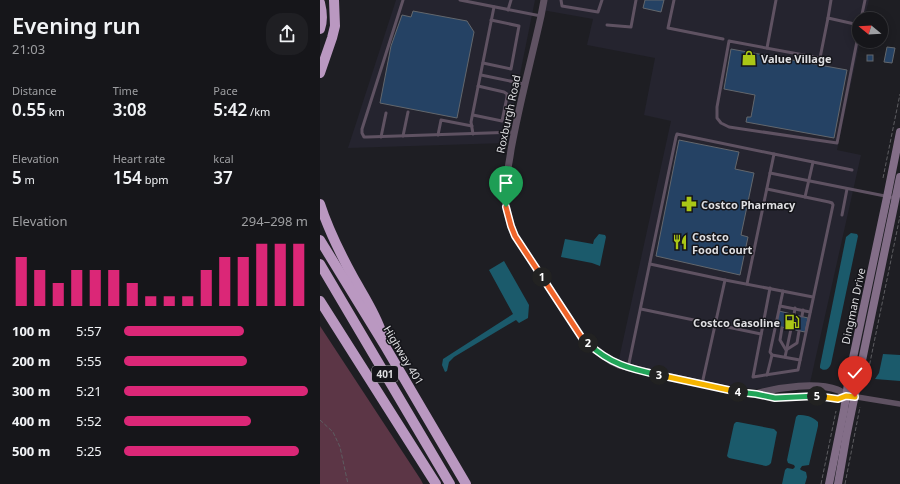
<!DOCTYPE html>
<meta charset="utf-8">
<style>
:root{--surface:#16161a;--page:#1f1f23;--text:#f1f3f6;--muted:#9e9fa2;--line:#353539;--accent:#db2777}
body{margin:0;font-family:"Noto Sans",sans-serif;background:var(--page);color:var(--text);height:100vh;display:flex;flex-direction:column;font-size:15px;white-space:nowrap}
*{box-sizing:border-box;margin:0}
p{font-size:13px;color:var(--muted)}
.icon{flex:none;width:22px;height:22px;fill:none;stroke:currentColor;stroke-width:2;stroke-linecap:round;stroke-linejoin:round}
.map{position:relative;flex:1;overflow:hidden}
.sheet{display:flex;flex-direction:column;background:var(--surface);width:320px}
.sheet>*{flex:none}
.needle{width:26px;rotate:288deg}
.tools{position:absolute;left:532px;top:12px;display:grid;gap:8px}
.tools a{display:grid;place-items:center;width:36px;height:36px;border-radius:50%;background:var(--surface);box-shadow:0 2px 10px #0003,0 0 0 1px var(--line);font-size:20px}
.pin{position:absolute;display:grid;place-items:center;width:34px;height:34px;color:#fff;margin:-41px -17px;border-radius:50% 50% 50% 0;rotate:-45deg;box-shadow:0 0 4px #0007}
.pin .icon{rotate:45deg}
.km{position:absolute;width:20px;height:20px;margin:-10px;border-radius:50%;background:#222;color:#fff;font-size:11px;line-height:20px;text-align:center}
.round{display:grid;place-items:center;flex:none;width:42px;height:42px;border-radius:16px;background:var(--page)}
.head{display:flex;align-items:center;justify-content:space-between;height:68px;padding:0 12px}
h1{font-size:22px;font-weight:600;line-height:30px}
.metrics{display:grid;grid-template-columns:repeat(3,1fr);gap:6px;height:68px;padding:4px 12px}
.metrics div{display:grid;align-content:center}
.metrics b{font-size:17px;font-weight:600}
.metrics small{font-size:11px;font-weight:400}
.metrics p{font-size:11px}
.chart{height:112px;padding:8px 12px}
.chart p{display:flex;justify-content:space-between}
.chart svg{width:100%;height:72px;margin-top:4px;stroke:var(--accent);stroke-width:6}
ul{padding:0 12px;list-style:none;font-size:13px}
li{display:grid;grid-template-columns:64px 48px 1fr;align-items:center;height:30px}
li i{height:10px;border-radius:5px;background:var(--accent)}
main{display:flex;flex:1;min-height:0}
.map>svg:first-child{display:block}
.built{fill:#25242f}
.green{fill:#5c3646}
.water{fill:#1b5a6b}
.building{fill:#254264;stroke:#63676d}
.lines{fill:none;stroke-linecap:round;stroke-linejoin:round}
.path{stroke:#5d5d61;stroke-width:1;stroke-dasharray:4 2;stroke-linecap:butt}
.service{stroke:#5f5262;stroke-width:3}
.minor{stroke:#5f5262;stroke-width:5.5}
.tertiary{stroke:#5f5262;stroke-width:7}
.secondary{stroke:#836e88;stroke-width:8}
.motorway{stroke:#ba98c1;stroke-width:10}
.split-1-casing{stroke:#fff;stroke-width:8}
.split-2-casing{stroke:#fff;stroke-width:8}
.split-3-casing{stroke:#fff;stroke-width:8}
.split-4-casing{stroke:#fff;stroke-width:8}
.split-5-casing{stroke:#fff;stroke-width:8}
.split-6-casing{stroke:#fff;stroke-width:8}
.split-1{stroke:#f0652b;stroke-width:5}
.split-2{stroke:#f0652b;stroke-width:5}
.split-3{stroke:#22a559;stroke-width:5}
.split-4{stroke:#f5b400;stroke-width:5}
.split-5{stroke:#22a559;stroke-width:5}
.split-6{stroke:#f5b400;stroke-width:5}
.labels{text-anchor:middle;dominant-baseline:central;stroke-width:3;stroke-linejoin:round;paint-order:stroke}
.shield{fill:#15151a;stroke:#a2a2a5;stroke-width:1}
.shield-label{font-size:10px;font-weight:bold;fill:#dedee1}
.poi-label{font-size:11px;font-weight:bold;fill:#dedee1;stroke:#15151a;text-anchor:start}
.street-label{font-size:11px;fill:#dedee1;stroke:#15151a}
</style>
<main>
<section class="sheet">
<div class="head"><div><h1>Evening run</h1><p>21:03</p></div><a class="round"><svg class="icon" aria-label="share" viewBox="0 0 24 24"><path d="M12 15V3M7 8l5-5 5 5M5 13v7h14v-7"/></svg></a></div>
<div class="metrics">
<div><p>Distance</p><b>0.55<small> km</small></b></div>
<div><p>Time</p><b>3:08</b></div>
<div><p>Pace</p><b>5:42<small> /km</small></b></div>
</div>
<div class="metrics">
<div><p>Elevation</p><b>5<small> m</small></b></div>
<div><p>Heart rate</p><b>154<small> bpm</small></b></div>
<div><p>kcal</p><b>37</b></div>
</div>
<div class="chart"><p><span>Elevation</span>294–298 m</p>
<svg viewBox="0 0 160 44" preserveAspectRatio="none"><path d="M5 44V14M15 44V22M25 44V30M35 44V22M45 44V22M55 44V22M65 44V30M75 44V38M85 44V38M95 44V38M105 44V22M115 44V14M125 44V14M135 44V6M145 44V6M155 44V6"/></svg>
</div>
<ul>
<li><b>100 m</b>5:57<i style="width:65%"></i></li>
<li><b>200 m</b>5:55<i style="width:67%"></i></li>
<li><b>300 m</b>5:21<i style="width:100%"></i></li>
<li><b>400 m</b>5:52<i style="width:69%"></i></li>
<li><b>500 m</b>5:25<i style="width:95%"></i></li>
</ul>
</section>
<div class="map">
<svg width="580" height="484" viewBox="0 0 580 484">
<rect width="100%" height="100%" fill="#1e1e23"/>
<g class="built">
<path d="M76,0H215L186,143L28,148Z"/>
<path d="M223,0H549L544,19H539V41H540L517,150L541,155L490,383L435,389L413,386L324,368L299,359L351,121L324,115L335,58L267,45L273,19L222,10Z"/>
</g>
<path class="green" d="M0,326L101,480L103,484H0Z"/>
<g class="water">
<path d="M531,233L537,234L538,236L511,364C509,369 505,372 500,368V366L526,237Z"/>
<path d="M279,234L285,235L286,237L280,266L272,263L241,257L245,239L273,244L274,240Z"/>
<path d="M184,261L209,305L208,318L199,323L196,320L134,357L129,362L127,371L125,372L122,365L123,359L193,314L169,270Z"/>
<path d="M563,354L580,355V381L555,379L559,373Z"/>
<path d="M478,415C486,415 492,416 498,422V426L489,465L482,466L480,469L481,470L486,472L487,477L485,484H462L465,470L467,468L473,469L475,467L474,465L468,463L467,460L476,417Z"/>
<path d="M416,422H418L454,429L457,432L451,463L449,465L446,466L409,458L407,456L414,424Z"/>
</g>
<g class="building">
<path d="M325,0H344L341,12L323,8Z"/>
<path d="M93,11L147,21L154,32L137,118L60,103L71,46L82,15L91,17Z"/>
<path d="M567,47L575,48L572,63L564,62Z"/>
<path d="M411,49L527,70L514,138L426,122L427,117H431L435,95L404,89Z"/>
<rect x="547" y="55" width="6" height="6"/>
<path d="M359,140L419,152L415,169L434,173L421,235L428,237L420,275L336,256Z"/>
<path d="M459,311L488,318L485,332L456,326Z"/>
</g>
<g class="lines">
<g class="path">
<path d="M563,178L580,94"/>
<path d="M546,382L580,216"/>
<path d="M0,420L13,432L20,447L28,484"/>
<path d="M501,484L516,411"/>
<path d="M525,484L540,407"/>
</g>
<g class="service">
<path d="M83,0L42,129V133L44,137H47L195,132"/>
<path d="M140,0L221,16"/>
<path d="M241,0L242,6L278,12L282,0"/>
<path d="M354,0L348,28L403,39"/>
<path d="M188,10L191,0"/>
<path d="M508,18L511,0"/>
<path d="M541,19L545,0"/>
<path d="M287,25L311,27L316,0"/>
<path d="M539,25L508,18L500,58L409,41L397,107V118L401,123L409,127L517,143L539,31"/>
<path d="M447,48L456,0"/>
<path d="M163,63L191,69L199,26L171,20"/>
<path d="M161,75L204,84"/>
<path d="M153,115L182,121L187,97V94L184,92L158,86"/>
<path d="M153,134L151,122L174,7"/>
<path d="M118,135L121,120L152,126"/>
<path d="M83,136L88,112"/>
<path d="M61,137L66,113"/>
<path d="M450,173L575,198"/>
<path d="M447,189L509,202L512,203L513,205L478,370L433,377L450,288"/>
<path d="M485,197L493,162"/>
<path d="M522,215L527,189"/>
<path d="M330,264L405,280L493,297"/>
<path d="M427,284L454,154L532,170"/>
<path d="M460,306L490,312"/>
<path d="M321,309L441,334"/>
<path d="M474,315L475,308"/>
<path d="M482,316L483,310"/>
<path d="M462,328L460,340L466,350L477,343L479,331"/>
<path d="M452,355L480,360"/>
<path d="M465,357L471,329"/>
<path d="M308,368L356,137L357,134L454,154"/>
<path d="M447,375L452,355L450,352L463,291"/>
<path d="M382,384L405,280"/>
</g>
<path class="minor" d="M531,396L580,404"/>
<g class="tertiary">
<path d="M224,0L221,16C211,61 199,105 191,150C189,165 185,180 185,195C185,209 190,223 195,236L262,338L275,350L291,361L299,365L328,372L423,393L437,394L455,397L496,396L517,399L526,396"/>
<path d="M439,393C461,387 496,382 518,390C521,391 524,394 526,396"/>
</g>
<g class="secondary">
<path d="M509,484L524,410L529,377L567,197L580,132"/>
<path d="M518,484L526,438L580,177"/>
</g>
<g class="motorway">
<path d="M0,3C2,11 3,21 0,29"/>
<path d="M0,73L12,38L15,26L14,0"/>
<path d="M0,204C8,229 20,253 33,277C43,295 56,314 62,334"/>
<path d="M0,240L65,346L146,484"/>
<path d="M0,264L130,484"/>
<path d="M0,301L116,484"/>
</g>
</g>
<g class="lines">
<g class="split-1-casing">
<path id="split-1" d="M186,207L191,226L195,236L222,277"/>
</g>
<g class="split-2-casing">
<path id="split-2" d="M222,277L262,338L268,343"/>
</g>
<g class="split-3-casing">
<path id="split-3" d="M268,343C289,364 311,369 339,375"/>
</g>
<g class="split-4-casing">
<path id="split-4" d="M339,375L418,392"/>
</g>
<g class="split-5-casing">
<path id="split-5" d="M418,392L436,394L455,398L497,396"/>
</g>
<g class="split-6-casing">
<path id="split-6" d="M497,396L518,399L526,396L535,397"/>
</g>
<use href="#split-1" class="split-1"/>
<use href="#split-2" class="split-2"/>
<use href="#split-3" class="split-3"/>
<use href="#split-4" class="split-4"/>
<use href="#split-5" class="split-5"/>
<use href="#split-6" class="split-6"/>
</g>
<defs>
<g id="shop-bare" transform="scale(1.2)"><path d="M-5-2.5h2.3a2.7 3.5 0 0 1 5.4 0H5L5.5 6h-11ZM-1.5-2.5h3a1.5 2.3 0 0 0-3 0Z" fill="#abc716" stroke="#15151a" stroke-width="2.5" paint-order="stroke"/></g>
<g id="pharmacy-bare" transform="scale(1.2)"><path d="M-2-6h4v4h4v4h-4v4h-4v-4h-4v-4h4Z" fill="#abc716" stroke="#15151a" stroke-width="2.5" paint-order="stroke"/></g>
<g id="restaurant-bare" transform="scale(1.2)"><path d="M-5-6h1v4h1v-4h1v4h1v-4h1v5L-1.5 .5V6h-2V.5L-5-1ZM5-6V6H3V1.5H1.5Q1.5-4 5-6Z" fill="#abc716" stroke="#15151a" stroke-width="2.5" paint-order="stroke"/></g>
<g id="fuel-bare" transform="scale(1.2)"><path d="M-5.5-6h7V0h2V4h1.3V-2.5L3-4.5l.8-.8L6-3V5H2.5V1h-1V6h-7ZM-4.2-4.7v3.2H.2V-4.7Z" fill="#abc716" stroke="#15151a" stroke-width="2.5" paint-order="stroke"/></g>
</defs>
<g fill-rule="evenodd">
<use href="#shop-bare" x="429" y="58"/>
<use href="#pharmacy-bare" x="369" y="204"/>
<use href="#restaurant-bare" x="360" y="242"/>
<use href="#fuel-bare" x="472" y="322"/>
</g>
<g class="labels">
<rect class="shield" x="52" y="366" width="26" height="16" rx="3"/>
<g class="shield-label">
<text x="65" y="374">401</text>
</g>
<g class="poi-label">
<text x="441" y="58">Value Village</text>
<text x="381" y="204">Costco Pharmacy</text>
<text x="372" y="236">Costco<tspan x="372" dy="13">Food Court</tspan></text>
<text x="460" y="322" text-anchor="end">Costco Gasoline</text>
</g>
<g class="street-label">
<text transform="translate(188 114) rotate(-78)">Roxburgh Road</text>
<text transform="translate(533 306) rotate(-78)">Dingman Drive</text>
<text transform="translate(84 355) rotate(59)">Highway 401</text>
</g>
</g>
</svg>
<div class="tools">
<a><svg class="needle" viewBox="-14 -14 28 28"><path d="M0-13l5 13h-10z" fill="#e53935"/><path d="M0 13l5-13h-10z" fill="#9e9fa2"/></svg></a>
</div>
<div class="pin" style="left:186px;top:207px;background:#1e9e55"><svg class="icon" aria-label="arrive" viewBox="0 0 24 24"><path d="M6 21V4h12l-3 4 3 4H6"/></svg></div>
<div class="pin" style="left:535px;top:397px;background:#d93025"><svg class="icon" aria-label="check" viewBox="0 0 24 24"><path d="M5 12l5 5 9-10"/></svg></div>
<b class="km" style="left:222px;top:277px">1</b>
<b class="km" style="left:268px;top:343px">2</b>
<b class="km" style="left:339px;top:375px">3</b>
<b class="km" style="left:418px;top:392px">4</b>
<b class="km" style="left:497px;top:396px">5</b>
</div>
</main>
